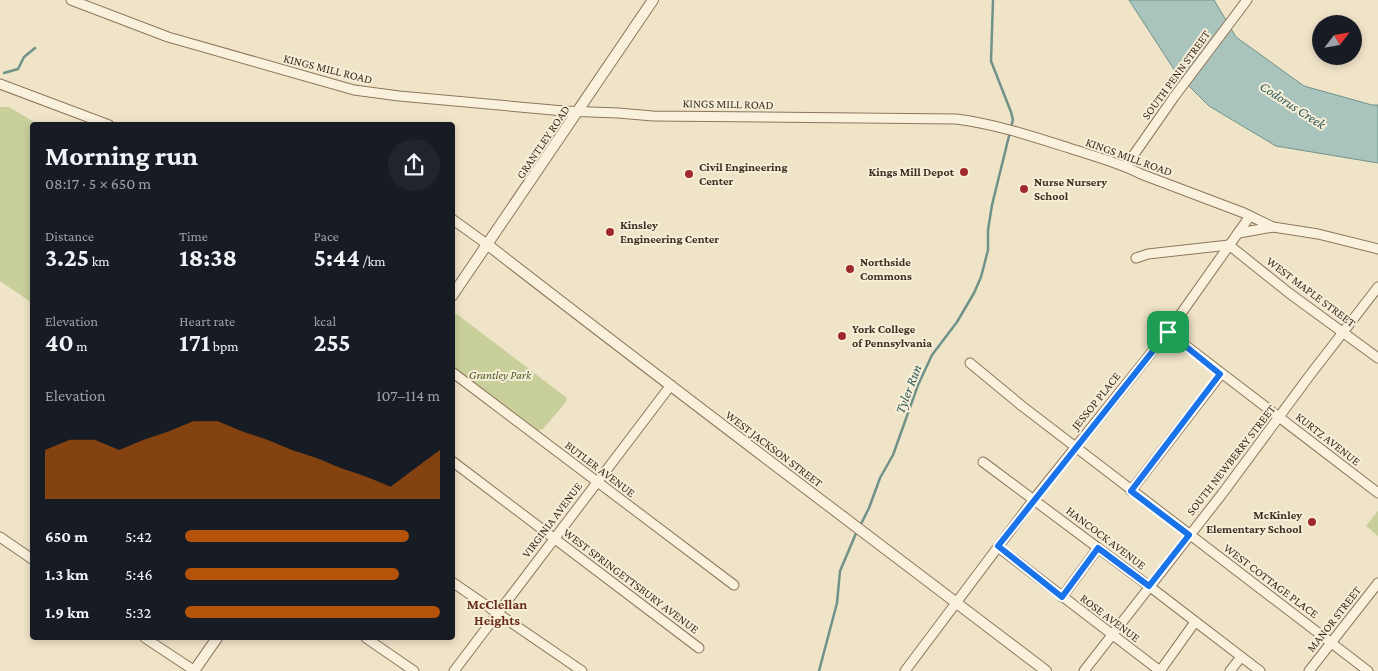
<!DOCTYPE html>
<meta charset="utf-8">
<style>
:root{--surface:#171b24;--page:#20242c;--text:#f1f3f6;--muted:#9ea1a6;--accent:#b45309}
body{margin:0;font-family:"Crimson Pro",serif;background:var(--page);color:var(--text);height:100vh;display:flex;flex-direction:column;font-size:19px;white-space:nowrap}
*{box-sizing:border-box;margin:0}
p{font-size:16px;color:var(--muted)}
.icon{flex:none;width:28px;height:28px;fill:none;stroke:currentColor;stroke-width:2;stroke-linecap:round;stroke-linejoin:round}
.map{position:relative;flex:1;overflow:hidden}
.details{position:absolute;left:30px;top:122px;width:425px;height:518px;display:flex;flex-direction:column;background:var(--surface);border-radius:5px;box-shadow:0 2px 8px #0003}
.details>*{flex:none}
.needle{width:32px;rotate:59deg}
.controls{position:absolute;left:1312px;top:15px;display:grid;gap:10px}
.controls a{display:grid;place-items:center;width:50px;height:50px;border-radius:50%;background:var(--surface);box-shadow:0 2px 8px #0003;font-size:25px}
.pin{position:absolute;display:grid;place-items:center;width:42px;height:42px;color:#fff;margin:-21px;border-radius:10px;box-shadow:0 2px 8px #0006}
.round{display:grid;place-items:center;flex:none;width:52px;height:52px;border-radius:26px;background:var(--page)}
.headline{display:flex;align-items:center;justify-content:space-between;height:85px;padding:0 15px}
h1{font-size:28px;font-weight:700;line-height:38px}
.metrics{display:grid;grid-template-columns:repeat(3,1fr);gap:8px;height:85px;padding:5px 15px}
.metrics div{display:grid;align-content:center}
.metrics b{font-size:25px;font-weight:700}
.metrics small{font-size:14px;font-weight:400}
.metrics p{font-size:14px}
.chart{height:140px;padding:10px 15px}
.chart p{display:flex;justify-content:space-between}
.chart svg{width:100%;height:90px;margin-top:5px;fill:var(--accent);opacity:.7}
ul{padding:0 15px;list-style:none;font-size:16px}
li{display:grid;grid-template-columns:80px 60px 1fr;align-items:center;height:38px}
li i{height:12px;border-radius:6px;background:var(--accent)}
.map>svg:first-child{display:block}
.green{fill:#c9cf9b}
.water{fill:#a9c4bc;stroke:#6f938a}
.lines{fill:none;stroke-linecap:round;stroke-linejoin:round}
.stream{stroke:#6f938a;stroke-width:2.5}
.minor-casing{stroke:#8d765c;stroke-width:11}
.tertiary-casing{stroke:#8d765c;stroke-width:12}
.minor{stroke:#faf1dc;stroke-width:9}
.tertiary{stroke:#faf1dc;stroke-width:10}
.route-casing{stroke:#fff;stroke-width:10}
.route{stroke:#1a73e8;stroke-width:6}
.poi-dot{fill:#9e2a2b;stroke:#f7eed8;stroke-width:2}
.labels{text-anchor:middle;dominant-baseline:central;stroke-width:4;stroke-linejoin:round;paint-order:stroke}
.street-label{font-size:12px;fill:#3d2e20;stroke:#f7eed8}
.poi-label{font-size:12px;font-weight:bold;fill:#3d2e20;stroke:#f7eed8;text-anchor:start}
.park-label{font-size:12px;font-style:italic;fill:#4d5a26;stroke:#f7eed8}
.water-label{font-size:14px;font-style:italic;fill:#2f5d5a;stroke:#f7eed8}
.neighbourhood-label{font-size:14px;font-weight:bold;fill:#6b2e1e;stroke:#f7eed8}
</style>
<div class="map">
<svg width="1378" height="671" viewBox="0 0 1378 671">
<rect width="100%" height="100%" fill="#f0e4c8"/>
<g class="green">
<path d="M0,107H9L39,125H32V303L0,281Z"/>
<path d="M453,313L458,315L567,398L566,402L543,429L537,431L453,367Z"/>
<path d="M1378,511V536L1366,526Z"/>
</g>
<path class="water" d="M1129,0H1214L1236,37L1304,86L1372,105H1378V163L1276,146L1209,106L1177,74Z"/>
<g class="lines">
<g class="stream">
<path d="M993,0L991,61L1011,112L1013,120L1011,127"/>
<path d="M4,73L18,69L24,57L35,48"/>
<path d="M860,526L869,508L880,478L893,455L918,385L932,355L957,322L974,293L981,277L988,250V230L992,205L1010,132"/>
<path d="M819,671L837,603L840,571L857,531"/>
</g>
<g class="minor-casing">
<g id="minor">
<path d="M71,0L168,37L354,90L399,96L564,111L618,113L653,116L956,119C995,124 1031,136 1069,148C1093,156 1118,162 1141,174L1244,213L1273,227L1318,234L1378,249"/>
<path d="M0,84L109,125"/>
<path d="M1126,166L1174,97L1247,0"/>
<path d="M452,219L488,245"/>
<path d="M1239,233L1273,227"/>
<path d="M1136,258L1148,254L1229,245L1289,293L1378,358"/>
<path d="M1168,332L1378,493"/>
<path d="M970,363L1022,406L1368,671"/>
<path d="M452,372L734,585"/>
<path d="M452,461L699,648"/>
<path d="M983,462L1149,586L1260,671"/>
<path d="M1131,491L1221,374"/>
<path d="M0,537L32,559"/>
<path d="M998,547L1160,671"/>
<path d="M452,582L582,671"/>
<path d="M1062,597L1098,548"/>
<path d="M145,638L195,671"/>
<path d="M366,638L414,671"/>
<path d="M454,671L671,385"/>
<path d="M905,671L1034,499L1168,332L1250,216"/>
<path d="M1084,671L1222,494L1310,375L1378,287"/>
<path d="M1160,671L1195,622"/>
<path d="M1230,671L1241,657"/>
<path d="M1309,671L1378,583"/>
</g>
</g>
<g class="tertiary-casing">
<g id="tertiary">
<path d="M488,245C673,389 860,529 1046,671"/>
<path d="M452,296L653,0"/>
<path d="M194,671L217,638"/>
</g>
</g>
<use href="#minor" class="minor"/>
<use href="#tertiary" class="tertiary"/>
</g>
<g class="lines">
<g class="route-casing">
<path id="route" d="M1168,332L1220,374L1131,491L1189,535L1149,586L1098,548L1062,597L998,546Z"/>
</g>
<use href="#route" class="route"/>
</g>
<g class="poi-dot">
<circle cx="964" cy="172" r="5"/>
<circle cx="689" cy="174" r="5"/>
<circle cx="1024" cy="189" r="5"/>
<circle cx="610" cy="232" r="5"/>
<circle cx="850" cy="269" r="5"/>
<circle cx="842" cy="336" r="5"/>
<circle cx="1312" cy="522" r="5"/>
</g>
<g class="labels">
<g class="street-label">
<text transform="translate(328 69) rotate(14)">KINGS MILL ROAD</text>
<text transform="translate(1176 75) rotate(-54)">SOUTH PENN STREET</text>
<text transform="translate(728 104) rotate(1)">KINGS MILL ROAD</text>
<text transform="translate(543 142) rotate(-56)">GRANTLEY ROAD</text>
<text transform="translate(1129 157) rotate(20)">KINGS MILL ROAD</text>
<text transform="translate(1311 292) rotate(37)">WEST MAPLE STREET</text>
<text transform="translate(1096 401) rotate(-51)">JESSOP PLACE</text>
<text transform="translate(1328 439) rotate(38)">KURTZ AVENUE</text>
<text transform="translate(774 449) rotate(37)">WEST JACKSON STREET</text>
<text transform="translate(1231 460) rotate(-52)">SOUTH NEWBERRY STREET</text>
<text transform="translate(600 469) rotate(37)">BUTLER AVENUE</text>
<text transform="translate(552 520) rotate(-53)">VIRGINIA AVENUE</text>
<text transform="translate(1106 538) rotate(37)">HANCOCK AVENUE</text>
<text transform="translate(631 581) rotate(37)">WEST SPRINGETTSBURY AVENUE</text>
<text transform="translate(1271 581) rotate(37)">WEST COTTAGE PLACE</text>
<text transform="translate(1110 618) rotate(37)">ROSE AVENUE</text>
<text transform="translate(1334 619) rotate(-52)">MANOR STREET</text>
</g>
<g class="poi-label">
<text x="699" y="167">Civil Engineering<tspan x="699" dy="14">Center</tspan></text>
<text x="954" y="172" text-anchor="end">Kings Mill Depot</text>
<text x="1034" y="182">Nurse Nursery<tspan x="1034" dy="14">School</tspan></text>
<text x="620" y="225">Kinsley<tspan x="620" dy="14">Engineering Center</tspan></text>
<text x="860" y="262">Northside<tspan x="860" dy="14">Commons</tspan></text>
<text x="852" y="329">York College<tspan x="852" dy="14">of Pennsylvania</tspan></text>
<text x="1302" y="515" text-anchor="end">McKinley<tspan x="1302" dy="14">Elementary School</tspan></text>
</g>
<g class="park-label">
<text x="500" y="375">Grantley Park</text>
</g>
<g class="water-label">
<text transform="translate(1293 105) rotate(33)">Codorus Creek</text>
<text transform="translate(908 389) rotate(-69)">Tyler Run</text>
</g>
<g class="neighbourhood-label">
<text x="497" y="604">McClellan<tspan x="497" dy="16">Heights</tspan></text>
</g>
</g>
</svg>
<div class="controls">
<a><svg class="needle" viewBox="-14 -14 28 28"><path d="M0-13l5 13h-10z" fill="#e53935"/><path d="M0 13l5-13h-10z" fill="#9ea1a6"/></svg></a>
</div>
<div class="pin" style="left:1168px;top:332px;background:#1e9e55"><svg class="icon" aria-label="arrive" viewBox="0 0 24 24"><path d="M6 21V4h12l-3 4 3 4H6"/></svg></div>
<section class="details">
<div class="headline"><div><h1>Morning run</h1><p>08:17 · 5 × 650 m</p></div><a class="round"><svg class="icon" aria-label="share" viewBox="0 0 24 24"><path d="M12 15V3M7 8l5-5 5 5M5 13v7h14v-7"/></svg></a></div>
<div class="metrics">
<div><p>Distance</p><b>3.25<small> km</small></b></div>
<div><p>Time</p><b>18:38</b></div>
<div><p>Pace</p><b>5:44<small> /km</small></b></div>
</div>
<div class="metrics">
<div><p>Elevation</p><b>40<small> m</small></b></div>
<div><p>Heart rate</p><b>171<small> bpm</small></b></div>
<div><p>kcal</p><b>255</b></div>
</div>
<div class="chart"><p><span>Elevation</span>107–114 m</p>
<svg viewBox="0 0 160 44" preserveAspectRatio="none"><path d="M0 44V20L10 15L20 15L30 20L40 15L50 11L60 6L70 6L80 11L90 15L100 20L110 24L120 29L130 33L140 38L150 29L160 20V44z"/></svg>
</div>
<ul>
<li><b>650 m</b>5:42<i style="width:88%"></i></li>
<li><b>1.3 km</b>5:46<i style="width:84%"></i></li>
<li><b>1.9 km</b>5:32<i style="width:100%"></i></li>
</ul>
</section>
</div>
